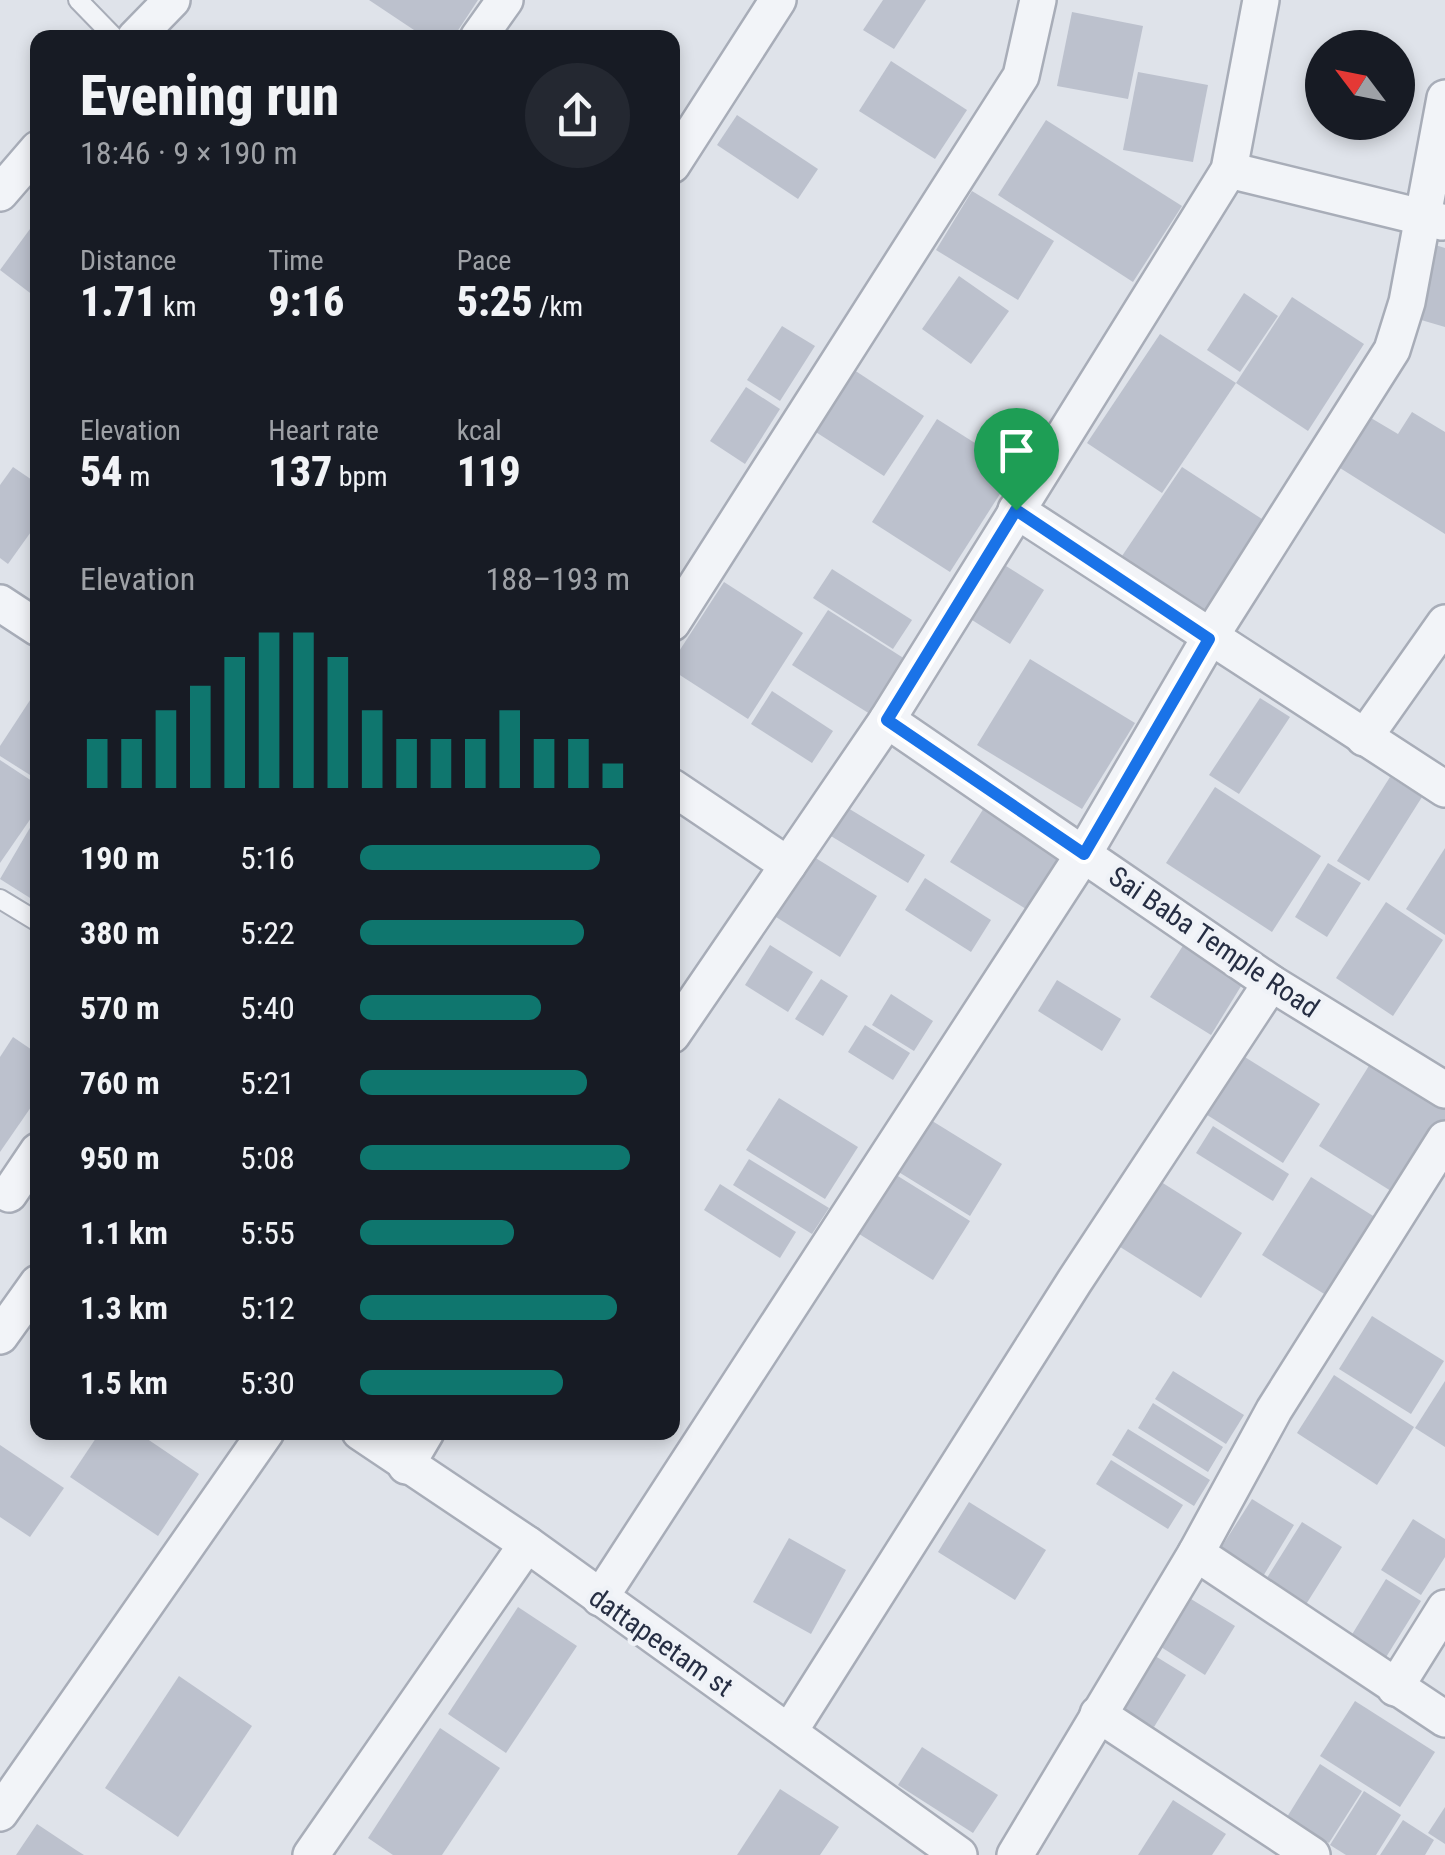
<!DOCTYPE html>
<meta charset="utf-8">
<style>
:root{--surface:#171b24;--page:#242831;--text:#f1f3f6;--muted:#9ea1a6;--accent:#0f766e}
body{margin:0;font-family:"Roboto Condensed",sans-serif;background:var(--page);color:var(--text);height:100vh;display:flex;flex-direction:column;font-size:38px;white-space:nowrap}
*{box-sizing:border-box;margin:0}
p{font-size:32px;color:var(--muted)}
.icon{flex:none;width:55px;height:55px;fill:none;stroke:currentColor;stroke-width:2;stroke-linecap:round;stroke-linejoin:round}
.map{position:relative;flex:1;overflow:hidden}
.panel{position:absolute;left:30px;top:30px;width:650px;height:1410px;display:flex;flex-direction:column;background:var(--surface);border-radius:20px;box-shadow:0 5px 15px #0003}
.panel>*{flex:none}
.needle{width:65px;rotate:302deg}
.controls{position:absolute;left:1305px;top:30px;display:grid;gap:20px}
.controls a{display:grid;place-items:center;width:110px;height:110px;border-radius:50%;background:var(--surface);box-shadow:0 5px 15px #0003;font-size:50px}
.pin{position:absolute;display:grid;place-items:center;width:85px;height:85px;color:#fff;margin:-102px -42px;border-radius:50% 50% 50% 0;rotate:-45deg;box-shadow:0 0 10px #0007}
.pin .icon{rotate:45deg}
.round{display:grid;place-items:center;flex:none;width:105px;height:105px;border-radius:52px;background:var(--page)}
.head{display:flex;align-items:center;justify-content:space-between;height:170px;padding:0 50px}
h1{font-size:55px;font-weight:800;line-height:75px}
.figures{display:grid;grid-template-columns:repeat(3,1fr);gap:15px;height:170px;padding:10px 50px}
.figures div{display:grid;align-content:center}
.figures b{font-size:42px;font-weight:800}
.figures small{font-size:28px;font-weight:400}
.figures p{font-size:28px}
.chart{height:280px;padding:20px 50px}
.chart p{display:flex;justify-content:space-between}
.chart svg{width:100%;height:180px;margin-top:10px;stroke:var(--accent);stroke-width:6}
ul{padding:0 50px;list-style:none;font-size:32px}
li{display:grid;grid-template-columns:160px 120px 1fr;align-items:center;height:75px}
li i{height:25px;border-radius:12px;background:var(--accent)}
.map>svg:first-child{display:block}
.building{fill:#bcc1cd}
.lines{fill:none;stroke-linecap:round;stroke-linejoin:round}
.service-casing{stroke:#a8adb8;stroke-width:22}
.minor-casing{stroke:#a8adb8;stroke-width:40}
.service{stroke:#f2f4f8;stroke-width:18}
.minor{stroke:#f2f4f8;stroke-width:35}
.route-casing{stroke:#fff;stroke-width:20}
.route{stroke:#1a73e8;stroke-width:12}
.labels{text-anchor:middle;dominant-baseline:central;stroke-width:9;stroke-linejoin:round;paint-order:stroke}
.street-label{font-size:28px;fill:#262e43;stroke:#eff2f7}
</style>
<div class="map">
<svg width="1445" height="1855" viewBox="0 0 1445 1855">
<rect width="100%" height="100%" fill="#dfe3ea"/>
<g class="building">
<path d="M369,0H478L453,38H426Z"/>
<path d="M883,0H926L894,49L863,30Z"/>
<path d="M1072,12L1143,26L1128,99L1057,86Z"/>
<path d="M891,61L967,110L935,159L859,111Z"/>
<path d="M1138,72L1208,85L1193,162L1123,150Z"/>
<path d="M737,115L818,169L798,199L717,145Z"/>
<path d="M1046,120L1182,206L1133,282L998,195Z"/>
<path d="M972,191L1054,241L1018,300L936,250Z"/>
<path d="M38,218V299L0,270Z"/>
<path d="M1432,244L1445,248V327L1411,317Z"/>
<path d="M959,276L1009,311L971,364L922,329Z"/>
<path d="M1244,293L1278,316L1240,372L1207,350Z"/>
<path d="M1292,297L1364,344L1308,431L1236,383Z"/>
<path d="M782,326L815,346L780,401L747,380Z"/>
<path d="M1160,334L1236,383L1162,493L1087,443Z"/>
<path d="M848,366L924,416L884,476L808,427Z"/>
<path d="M746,387L780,409L745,464L710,441Z"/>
<path d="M1412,412L1445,432V534L1340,468L1371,418L1398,434Z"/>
<path d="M937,419L1016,469L950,572L872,522Z"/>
<path d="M13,467L38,484V522L8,564L0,558V485Z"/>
<path d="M1182,467L1265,521L1205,611L1122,556Z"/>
<path d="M1006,566L1044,590L1010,644L972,620Z"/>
<path d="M832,569L912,620L893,649L813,598Z"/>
<path d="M724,582L803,633L748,719L672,670V662Z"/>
<path d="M828,610L905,659L870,714L792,665Z"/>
<path d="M1030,659L1135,723L1082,809L977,745Z"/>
<path d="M38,688V780L0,756V746Z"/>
<path d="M772,691L833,731L812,763L751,724Z"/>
<path d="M1260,698L1290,717L1239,794L1209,775Z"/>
<path d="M0,760L38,785V808L0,863Z"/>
<path d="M1390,777L1422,797L1369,881L1337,861Z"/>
<path d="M1215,787L1321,856L1272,932L1166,863Z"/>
<path d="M987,803L1071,856L1034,914L950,862Z"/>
<path d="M843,805L925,855L908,883L826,833Z"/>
<path d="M38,814V903L0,879Z"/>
<path d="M1445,848V935L1406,909Z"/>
<path d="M814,857L877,896L840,957L776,917Z"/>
<path d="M1328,863L1361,883L1327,937L1295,917Z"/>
<path d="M925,878L991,920L971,952L905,910Z"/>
<path d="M1386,902L1443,940L1393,1016L1336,978Z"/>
<path d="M1186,941L1246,978L1211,1035L1150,997Z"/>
<path d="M770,945L813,972L788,1012L745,985Z"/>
<path d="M821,979L848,996L823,1036L795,1019Z"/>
<path d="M1057,980L1121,1019L1102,1051L1038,1011Z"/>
<path d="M891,994L933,1021L914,1051L872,1025Z"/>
<path d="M865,1025L910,1053L893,1080L848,1052Z"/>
<path d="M13,1037L38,1054V1097L0,1152V1057Z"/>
<path d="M1240,1054L1320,1104L1283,1163L1204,1113Z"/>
<path d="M1375,1056L1445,1100V1122L1399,1196L1319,1146Z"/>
<path d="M779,1098L858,1147L825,1199L746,1150Z"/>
<path d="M929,1119L1002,1164L970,1216L897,1171Z"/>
<path d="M1213,1126L1289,1174L1273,1201L1196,1153Z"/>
<path d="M749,1159L829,1208L812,1234L733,1185Z"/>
<path d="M893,1173L970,1221L933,1280L856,1232Z"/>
<path d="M1311,1177L1386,1224L1337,1302L1262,1255Z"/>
<path d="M1158,1180L1242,1233L1201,1298L1117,1245Z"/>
<path d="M720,1184L796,1232L780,1258L704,1210Z"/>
<path d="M1372,1316L1444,1361L1411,1414L1339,1369Z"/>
<path d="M1173,1371L1244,1415L1226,1444L1155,1399Z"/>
<path d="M1334,1375L1414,1427L1377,1485L1297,1433Z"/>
<path d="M1445,1381V1447L1415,1428Z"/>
<path d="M1153,1403L1223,1447L1208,1472L1138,1428Z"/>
<path d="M1128,1429L1210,1480L1194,1506L1112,1455Z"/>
<path d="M100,1432H137L199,1474L158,1536L70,1477Z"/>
<path d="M0,1445L64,1488L30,1537L0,1517Z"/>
<path d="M1111,1460L1183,1505L1168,1529L1096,1484Z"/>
<path d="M1252,1499L1294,1525L1262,1578L1219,1551Z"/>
<path d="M969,1502L1046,1550L1015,1600L938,1552Z"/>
<path d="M1413,1519L1445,1539V1557L1421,1595L1381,1570Z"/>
<path d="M1302,1522L1342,1547L1305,1606L1265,1581Z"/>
<path d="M789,1538L846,1570L811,1634L753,1602Z"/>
<path d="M1386,1579L1421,1601L1383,1662L1348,1641Z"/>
<path d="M1191,1599L1235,1626L1205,1675L1161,1647Z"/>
<path d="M518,1607L577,1646L506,1753L448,1714Z"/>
<path d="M1147,1651L1186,1675L1154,1727L1114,1703Z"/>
<path d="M179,1676L252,1726L178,1837L105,1788Z"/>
<path d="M1355,1701L1435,1752L1400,1807L1320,1756Z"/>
<path d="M440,1728L500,1768L442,1855H393L368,1838Z"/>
<path d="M922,1747L998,1795L973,1833L898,1785Z"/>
<path d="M1320,1764L1362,1791L1329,1843L1287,1817Z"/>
<path d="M780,1789L839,1827L820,1855H737Z"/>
<path d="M1364,1791L1401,1815L1376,1855H1346L1330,1845Z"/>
<path d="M1173,1800L1226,1834L1212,1855H1138Z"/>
<path d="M1445,1807V1844L1428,1833Z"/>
<path d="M1403,1820L1434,1840L1425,1855H1380Z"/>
<path d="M37,1824L76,1850L84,1855H16Z"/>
</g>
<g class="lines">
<g class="service-casing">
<g id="service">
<path d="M78,0L115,38"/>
<path d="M0,899L38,922"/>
</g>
</g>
<g class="minor-casing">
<g id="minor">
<path d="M135,38L172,0"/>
<path d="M478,38L505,0"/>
<path d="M672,165L778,0"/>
<path d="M1229,170L1442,222"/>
<path d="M0,193L38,149"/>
<path d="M1016,510L1445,789"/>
<path d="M0,603L38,628"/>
<path d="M672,623L1021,76L1038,0"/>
<path d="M887,720L1271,983L1445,1090"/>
<path d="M1364,738L1445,623"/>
<path d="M672,787L788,865"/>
<path d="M672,1035L887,720L1229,170L1261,0"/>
<path d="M9,1194L38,1151"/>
<path d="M0,1336L38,1283"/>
<path d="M360,1432L527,1544L959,1855"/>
<path d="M406,1466L426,1432"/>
<path d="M1196,1553L1445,1719"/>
<path d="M600,1598L1083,855L1209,639L1392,350L1407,302L1445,98"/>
<path d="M1395,1688L1445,1608"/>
<path d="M1098,1714L1312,1855"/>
<path d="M789,1732L1074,1282L1271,983"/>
<path d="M0,1813L266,1432"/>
<path d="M311,1855L527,1544"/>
<path d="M1015,1855L1196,1553L1274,1410L1445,1139"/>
</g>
</g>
<use href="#service" class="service"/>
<use href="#minor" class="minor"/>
</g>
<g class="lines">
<g class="route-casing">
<path id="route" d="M1016,510L1209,639L1084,854L887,720Z"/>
</g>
<use href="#route" class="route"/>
</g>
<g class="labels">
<g class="street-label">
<text transform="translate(1214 942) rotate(34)">Sai Baba Temple Road</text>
<text transform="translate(661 1642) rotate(35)">dattapeetam st</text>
</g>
</g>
</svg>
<div class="controls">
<a><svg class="needle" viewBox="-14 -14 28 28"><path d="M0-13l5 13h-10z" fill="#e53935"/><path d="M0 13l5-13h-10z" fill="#9ea1a6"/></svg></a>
</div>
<div class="pin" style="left:1016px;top:510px;background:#1e9e55"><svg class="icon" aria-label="arrive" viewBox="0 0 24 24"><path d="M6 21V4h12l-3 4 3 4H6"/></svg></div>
<section class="panel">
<div class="head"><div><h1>Evening run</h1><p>18:46 · 9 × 190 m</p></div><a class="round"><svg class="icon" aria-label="share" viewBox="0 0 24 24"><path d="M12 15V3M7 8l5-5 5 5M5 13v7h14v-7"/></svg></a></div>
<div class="figures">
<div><p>Distance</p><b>1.71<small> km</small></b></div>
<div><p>Time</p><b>9:16</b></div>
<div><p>Pace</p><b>5:25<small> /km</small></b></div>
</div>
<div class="figures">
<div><p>Elevation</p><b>54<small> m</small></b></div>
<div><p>Heart rate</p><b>137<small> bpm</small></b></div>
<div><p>kcal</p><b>119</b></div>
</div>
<div class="chart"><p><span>Elevation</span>188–193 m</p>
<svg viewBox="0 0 160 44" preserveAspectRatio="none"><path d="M5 44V32M15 44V32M25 44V25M35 44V19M45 44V12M55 44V6M65 44V6M75 44V12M85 44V25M95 44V32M105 44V32M115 44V32M125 44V25M135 44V32M145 44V32M155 44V38"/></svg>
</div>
<ul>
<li><b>190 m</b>5:16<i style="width:89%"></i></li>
<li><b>380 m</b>5:22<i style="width:83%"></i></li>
<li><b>570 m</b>5:40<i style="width:67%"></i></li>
<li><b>760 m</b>5:21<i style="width:84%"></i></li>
<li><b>950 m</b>5:08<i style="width:100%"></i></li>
<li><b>1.1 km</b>5:55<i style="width:57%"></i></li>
<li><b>1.3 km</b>5:12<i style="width:95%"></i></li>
<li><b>1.5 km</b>5:30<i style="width:75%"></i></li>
</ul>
</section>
</div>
